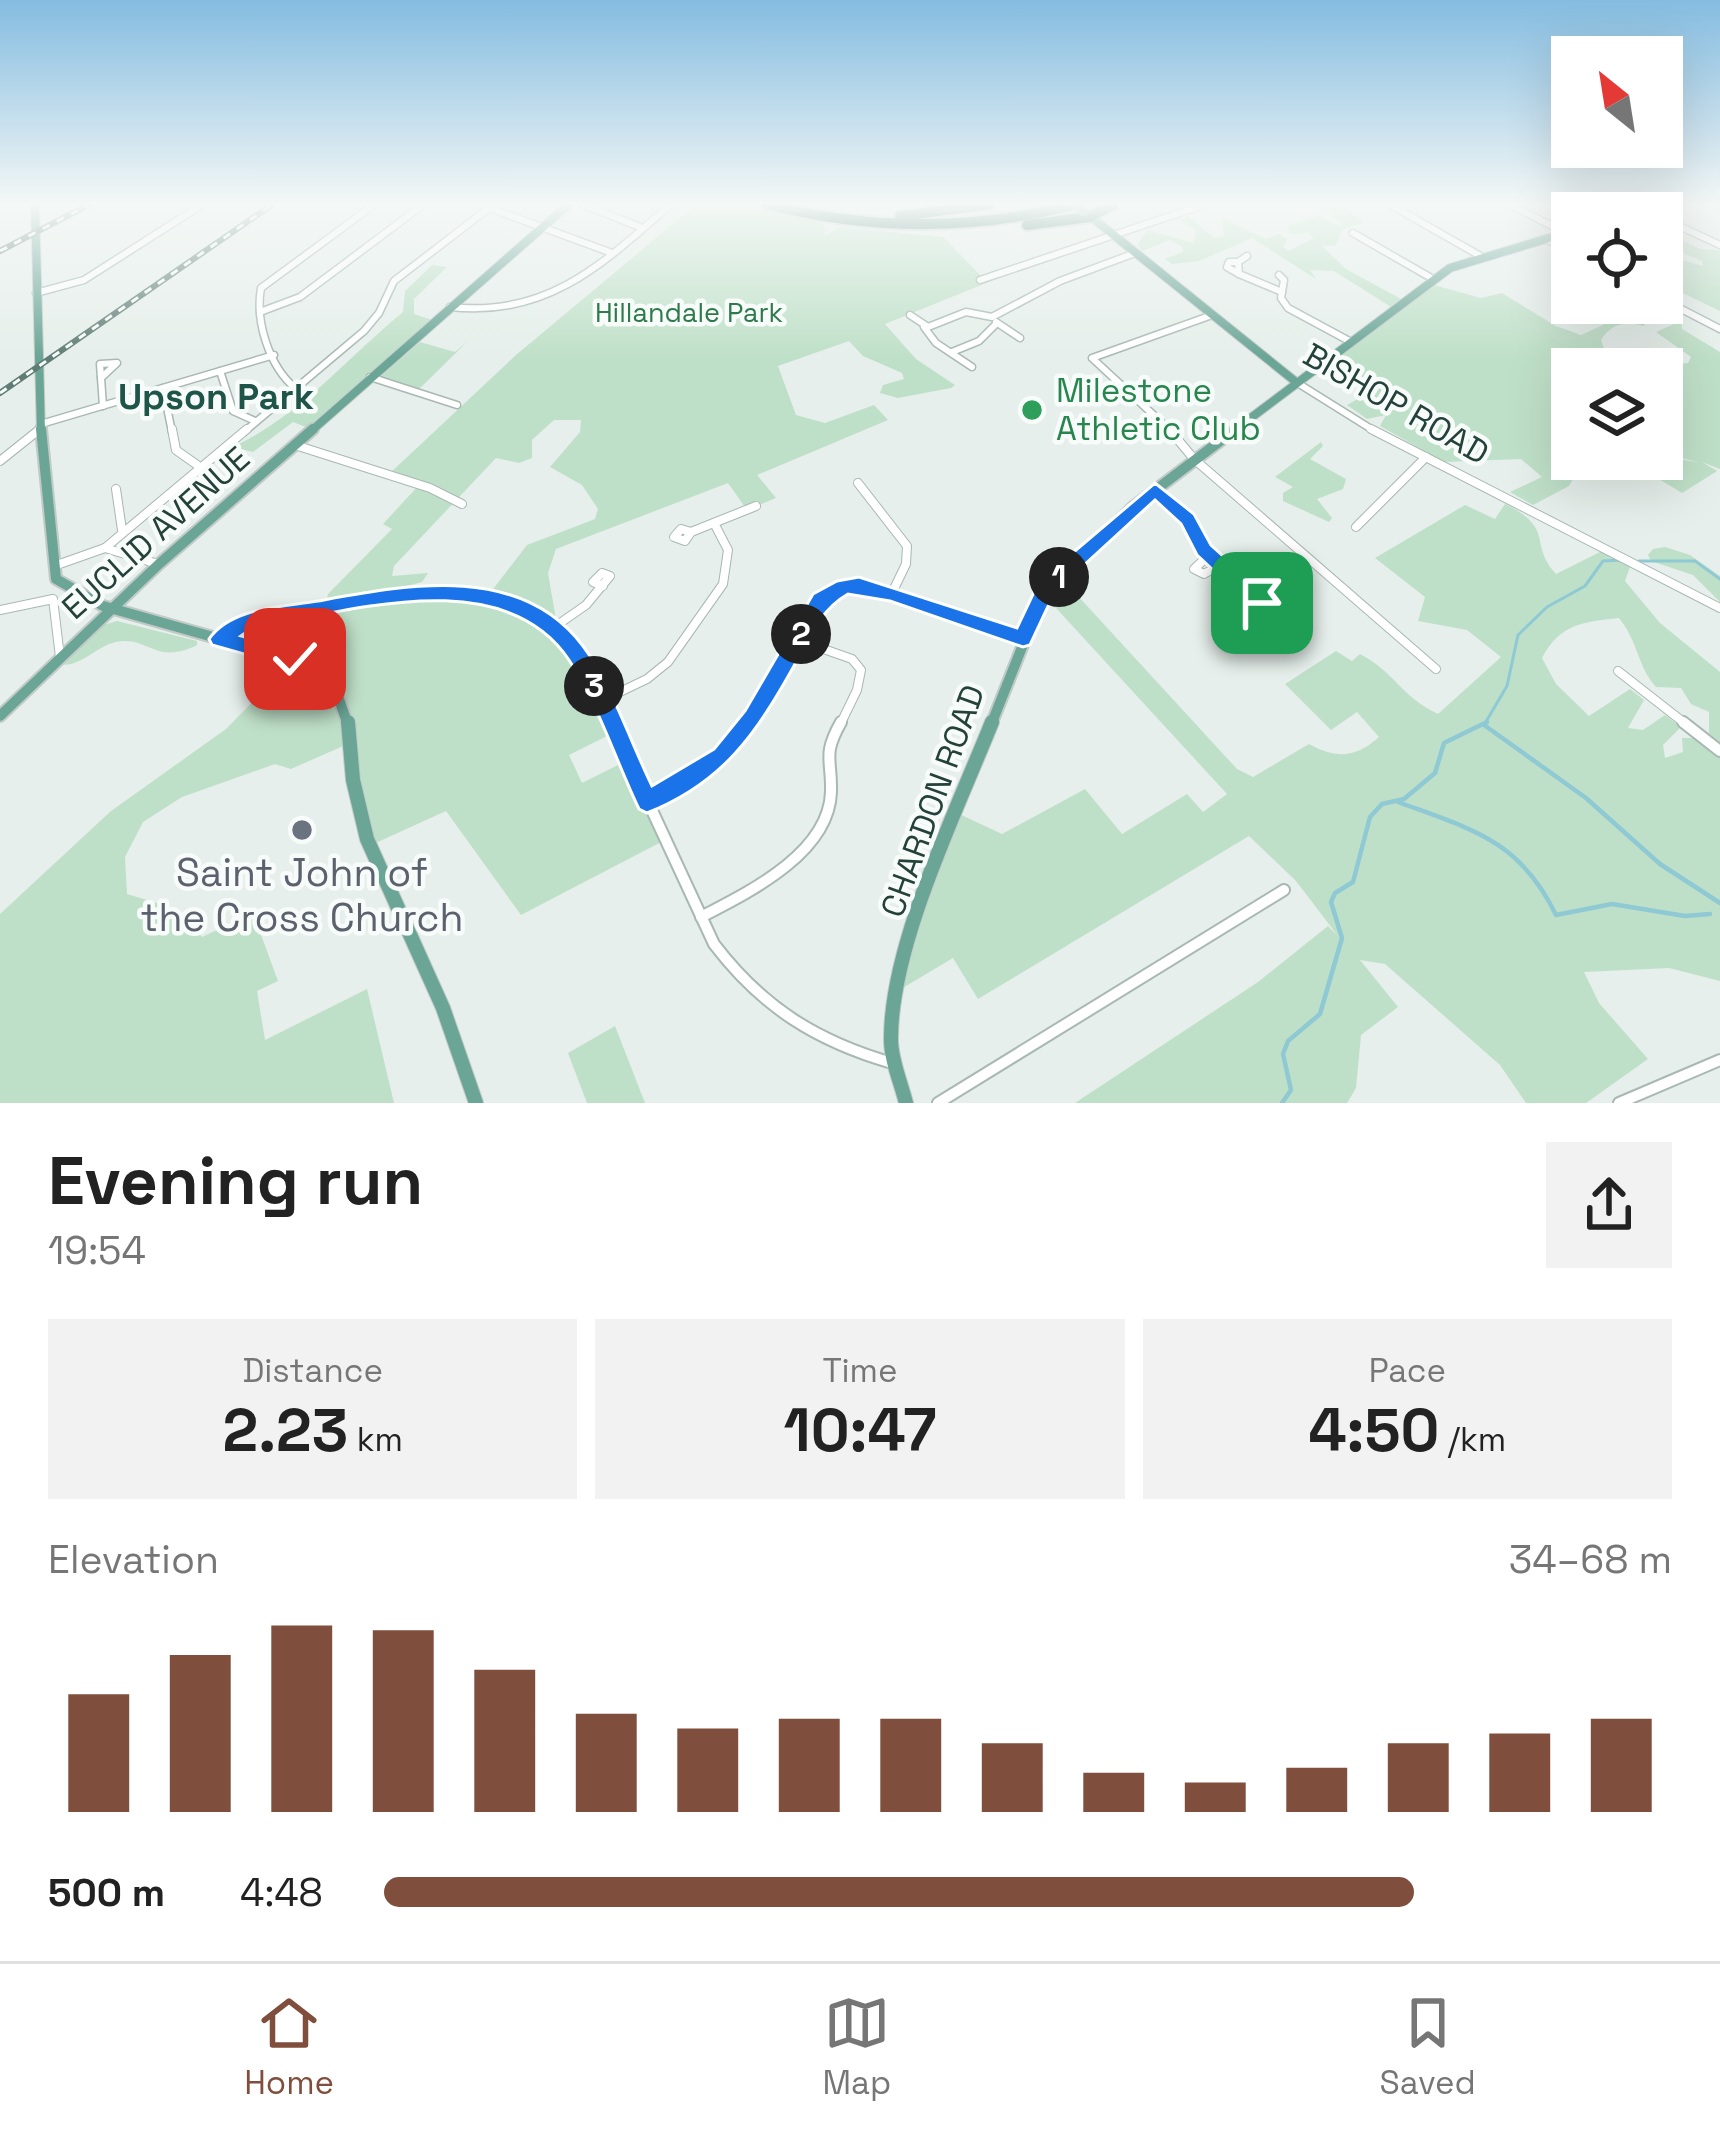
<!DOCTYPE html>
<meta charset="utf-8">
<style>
:root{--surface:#fff;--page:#f2f2f2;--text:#222;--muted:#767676;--line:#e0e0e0;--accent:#804e3d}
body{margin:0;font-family:"Space Grotesk",sans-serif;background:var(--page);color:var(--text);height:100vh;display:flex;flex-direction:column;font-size:45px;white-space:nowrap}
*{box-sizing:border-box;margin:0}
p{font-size:39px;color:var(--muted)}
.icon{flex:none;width:66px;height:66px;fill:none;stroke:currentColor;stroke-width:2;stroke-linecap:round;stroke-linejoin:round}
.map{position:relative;height:1103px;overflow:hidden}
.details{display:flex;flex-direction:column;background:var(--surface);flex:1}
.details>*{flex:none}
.needle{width:78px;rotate:330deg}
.controls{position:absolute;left:1551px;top:36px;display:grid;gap:24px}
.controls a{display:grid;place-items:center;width:132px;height:132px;border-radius:0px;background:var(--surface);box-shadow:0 12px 48px #0002;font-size:60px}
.pin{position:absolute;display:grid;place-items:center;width:102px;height:102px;color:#fff;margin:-51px;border-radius:24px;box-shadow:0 6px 18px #0006}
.km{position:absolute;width:60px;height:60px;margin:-30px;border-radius:50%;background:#222;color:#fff;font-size:33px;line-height:60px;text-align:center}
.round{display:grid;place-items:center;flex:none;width:126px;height:126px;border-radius:0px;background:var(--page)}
.head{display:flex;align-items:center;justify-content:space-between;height:204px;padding:0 48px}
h1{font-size:66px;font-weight:700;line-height:90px}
.figures{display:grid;grid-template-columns:repeat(3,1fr);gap:18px;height:204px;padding:12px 48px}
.figures div{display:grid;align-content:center;border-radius:0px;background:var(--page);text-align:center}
.figures b{font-size:60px;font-weight:700}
.figures small{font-size:33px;font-weight:400}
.figures p{font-size:33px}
.chart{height:336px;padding:24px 48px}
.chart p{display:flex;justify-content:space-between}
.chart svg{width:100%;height:216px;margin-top:12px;stroke:var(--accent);stroke-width:6}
ul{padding:0 48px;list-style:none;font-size:39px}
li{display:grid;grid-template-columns:192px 144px 1fr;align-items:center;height:90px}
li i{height:30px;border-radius:15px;background:var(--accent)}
.tabs{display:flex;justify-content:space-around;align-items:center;height:168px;border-top:3px solid var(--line);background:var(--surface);font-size:33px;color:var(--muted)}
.tabs a{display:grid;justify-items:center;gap:6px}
.tabs .selected{color:var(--accent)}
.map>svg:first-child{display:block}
.green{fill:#bfe0c8;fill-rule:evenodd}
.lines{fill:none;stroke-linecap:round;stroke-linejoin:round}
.stream-far1{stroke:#8ec9d4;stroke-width:3}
.stream{stroke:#8ec9d4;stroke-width:4.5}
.minor-far2-casing{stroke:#a8b8b2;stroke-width:9}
.minor-far1-casing{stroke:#a8b8b2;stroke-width:10}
.minor-casing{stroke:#a8b8b2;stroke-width:14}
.major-far2-casing{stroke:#c2cac8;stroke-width:10}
.major-far1-casing{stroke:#c2cac8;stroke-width:14}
.major-casing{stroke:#c2cac8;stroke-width:16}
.highway-casing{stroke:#c2cac8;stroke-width:14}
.minor-far2{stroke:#fff;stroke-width:6}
.minor-far1{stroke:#fff;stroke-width:8}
.minor{stroke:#fff;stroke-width:10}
.major-far2{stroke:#6aa596;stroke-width:8}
.major-far1{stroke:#6aa596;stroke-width:10}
.major{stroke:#6aa596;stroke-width:14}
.highway{stroke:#2f6f62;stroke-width:10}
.rail-casing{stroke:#5f7d75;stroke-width:6}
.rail{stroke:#f7fbf9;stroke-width:3;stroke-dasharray:8;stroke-linecap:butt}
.major-bridge-casing{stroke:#c2cac8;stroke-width:10;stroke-linecap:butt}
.major-bridge{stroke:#6aa596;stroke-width:8}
.route{fill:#1a73e8;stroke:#fff;stroke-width:3}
.leisure-dot{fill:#2e9e5b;stroke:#f7fbf9;stroke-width:4.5}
.worship-dot{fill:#6b7280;stroke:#f7fbf9;stroke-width:4.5}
.labels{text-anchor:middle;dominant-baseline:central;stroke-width:9;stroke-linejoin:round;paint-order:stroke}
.far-park-label{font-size:27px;fill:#2d7a4b;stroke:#f7fbf9}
.leisure-label{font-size:33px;fill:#27864d;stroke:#f7fbf9;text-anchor:start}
.street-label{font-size:33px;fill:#24423a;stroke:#f7fbf9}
.neighbourhood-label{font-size:36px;font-weight:bold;fill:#1f5548;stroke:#f7fbf9}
.near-worship-label{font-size:39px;fill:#5b616d;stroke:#f7fbf9}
</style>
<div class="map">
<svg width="1720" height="1103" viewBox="0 0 1720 1103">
<rect width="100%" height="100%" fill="#e6efeb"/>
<g class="green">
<path d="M691,204H743L814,220L824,223L825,236L840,227L943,237L984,279L1006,275L885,324L916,359L955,385L951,388L898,398L880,393L883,385L904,379L902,373L863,356L849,341L778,366L796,415L825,423L874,405L888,420L757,475L776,498L747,510L728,483L556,549L548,573L557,625L554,628L576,652L615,732L569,755L582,783L628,760L665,840L521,915L446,811L369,846L350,743L291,769L275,764L182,797L143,822L125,857L127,894L180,910L202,937L253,913L278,981L257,991L265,1040L367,989L394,1103H0V914L111,811L226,729L294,660L219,639L240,624L325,608L328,594L392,529L383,524L419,485L388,475L516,355L692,208ZM554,420H581L580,432L550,467L582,485L598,509L595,519L527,545L487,597L446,591L386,595L388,591L422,582L428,573L392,576L394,566L496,458L519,463L532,458V440Z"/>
<path d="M1331,204H1339L1364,222L1343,229L1335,246H1322L1346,269L1401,299L1391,307L1334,271L1310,270L1316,279L1252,238L1199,261L1172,264L1165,259L1183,252V247L1170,240L1142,251L1138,244L1147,230L1194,243L1196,230L1180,220L1189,216L1214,238L1224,236L1222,218L1266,239L1279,234L1287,239L1283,247L1289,251L1314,238L1309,233L1290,234L1288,226L1318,216L1341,227L1343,223L1325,211Z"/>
<path d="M1662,231L1700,249L1720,250V311L1662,283V254L1703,266L1702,261L1662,244Z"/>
<path d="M432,265L447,267L414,299V314L435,321L311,429L293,422L253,452L233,447C301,415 347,358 403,312L405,291Z"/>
<path d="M1434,285L1481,298L1502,293L1556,326L1581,335L1614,320V315L1596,303H1629L1646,317L1644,326C1626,321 1612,323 1601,340L1609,363L1622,369H1572V418L1560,426L1572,441V459H1579L1581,465L1569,486L1533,505L1510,492L1542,477L1521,459L1444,462L1380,426L1386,415L1367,419L1347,405L1370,392V385L1336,359Z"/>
<path d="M1681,321L1682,329L1720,352V469L1702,462L1717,471L1682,493L1631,462L1662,456L1701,463L1666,454L1667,441H1662V374L1672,364L1688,363L1691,357L1656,332Z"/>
<path d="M469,340L417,391L380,377L420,342L455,352Z"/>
<path d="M1321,442L1323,446L1310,459L1346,479L1343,489L1317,499L1332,518L1329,522L1283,501V493L1293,487L1275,477Z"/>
<path d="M1505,504C1556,529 1528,544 1556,574L1606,549L1631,564L1625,581L1660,623L1720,672V742L1709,733V712L1691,704L1681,688L1656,687C1637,666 1639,643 1619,618C1582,622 1560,624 1542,658L1556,684L1589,716L1630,689L1644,700L1628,728L1643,730L1665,715L1681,727L1663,745L1665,758L1683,752L1682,738H1695L1720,757V981L1669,968L1584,972L1599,1003L1648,1059L1586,1103H1526L1500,1065L1385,964L1360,960L1398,1007L1361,1035L1356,1088L1347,1103H1075L1258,982L1328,926L1338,936L1296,881L1249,836L978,999L953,958L896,992L955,812L1002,834L1085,789L1122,834L1187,794L1203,812L1227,794L1056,608L1045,604L1066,583L1237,769L1253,777L1309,744C1336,759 1356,758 1379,737L1357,712L1331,730L1285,684L1336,651L1352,661L1360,654C1395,672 1400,696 1438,714L1501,657L1467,630L1418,621L1425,597L1375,558L1465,505L1495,519Z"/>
<path d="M1665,547L1690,555L1720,576V602L1693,575L1651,561L1648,555L1653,549Z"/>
<path d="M117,621L197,641V645C155,666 148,635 116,642C97,646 84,664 64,665L100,626Z"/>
<path d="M615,1026L645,1103H587L568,1053Z"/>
</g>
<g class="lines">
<g class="stream-far1">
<path d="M1639,561H1695L1720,579"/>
<path d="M1484,725L1507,686L1518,635L1547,607L1585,586L1603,561L1623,560"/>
</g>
<g class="stream">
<path d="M1484,725L1586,798L1660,864L1720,903"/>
<path d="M1398,802C1471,829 1520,840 1556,915L1612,904L1685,916L1710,914"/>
<path d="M1282,1103L1291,1090L1283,1054L1288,1041L1320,1014L1342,938L1331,902L1335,893L1353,882L1370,817L1382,804L1404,799L1435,773L1444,743L1487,722"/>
</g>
<g class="minor-far2-casing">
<g id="minor-far2">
<path d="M479,204L612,253"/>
<path d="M582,204L642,228"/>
<path d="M1389,204L1484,258"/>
<path d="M1509,204L1566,233"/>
<path d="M1595,204L1614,213"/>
<path d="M1662,218L1720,245"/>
<path d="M1353,233L1433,279"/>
<path d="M1546,239L1572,252"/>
<path d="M1247,256L1238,262L1239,274L1282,292"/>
<path d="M1238,262H1229L1227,267L1239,274"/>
<path d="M1279,275L1284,280L1281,298L1288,308L1351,342"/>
<path d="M980,280L1206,204"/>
<path d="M36,293L84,280L203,204"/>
<path d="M1662,299L1720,329"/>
<path d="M450,307C547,318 603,264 671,204"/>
<path d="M260,312L300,297L424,204"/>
<path d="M910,315L928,327L966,312L992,317L1060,281L1135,253"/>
<path d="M996,322L1020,338"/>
<path d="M924,327L936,343L972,367"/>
<path d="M952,352L979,341L997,323"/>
<path d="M117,363L101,378L100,364Z"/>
<path d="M220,371L233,411L255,421"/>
<path d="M370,377L457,405"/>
<path d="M101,378L103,406"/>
<path d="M1296,382L1376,432"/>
<path d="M163,388L172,432"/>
<path d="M295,388C269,366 255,321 261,288L375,204"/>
<path d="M41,424L274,355"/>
<path d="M36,432L41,428"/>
<path d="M244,432L364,331L379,313L394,281L489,208"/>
<path d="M1172,432L1092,358L1212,315"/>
</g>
</g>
<g class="minor-far1-casing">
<g id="minor-far1">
<path d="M172,429L176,450L200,467"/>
<path d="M1169,429L1194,459L1436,669"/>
<path d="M1371,429L1720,608"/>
<path d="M295,445L430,488L462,504"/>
<path d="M0,461L40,429"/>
<path d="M858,483L907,546L906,564L892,593"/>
<path d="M116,489L122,530"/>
<path d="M1156,491L1188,519L1204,550L1276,617L1291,648"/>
<path d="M1356,527L1426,457"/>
<path d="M681,529L691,532L685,541L674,537Z"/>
<path d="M691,532L756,506"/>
<path d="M105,548L158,564"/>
<path d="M1209,555L1194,569L1204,574L1220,565"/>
<path d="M54,566L105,548L247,429"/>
<path d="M1253,594L1235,608L1243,613L1262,603"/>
<path d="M0,610L53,599L60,657"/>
<path d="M553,628L586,605L610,576L602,573L593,582L603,586"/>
<path d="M220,639C252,614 295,613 334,606C425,589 527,578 585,666C596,684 603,706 612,725"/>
<path d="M798,640L852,659L861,670L857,690L840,725"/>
<path d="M1618,671L1687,725"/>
<path d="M601,701L647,679L668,662L723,584L728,550L714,523"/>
<path d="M746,725C779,685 805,589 859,585L1023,639"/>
</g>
</g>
<g class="minor-casing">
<g id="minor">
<path d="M611,722L714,944C762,1007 816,1041 892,1063"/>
<path d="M1683,722L1720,751"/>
<path d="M647,801L710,762L749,722"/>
<path d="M701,917C747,893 829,854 831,792C832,758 822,756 841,722"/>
<path d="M938,1103L1284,890"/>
<path d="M1619,1103L1720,1060"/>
</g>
</g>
<g class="major-far2-casing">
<g id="major-far2">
<path d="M35,204L41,432"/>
<path d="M1085,212L1296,382"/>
<path d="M1632,213L1661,204"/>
<path d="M310,432L569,204"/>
<path d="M1232,432L1450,268L1572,231"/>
</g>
</g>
<g class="major-far1-casing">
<g id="major-far1">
<path d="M41,429L56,579L103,606L305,663L334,685L348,725"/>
<path d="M0,716L159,564L313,429"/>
<path d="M991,725L1042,597L1133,507L1236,429"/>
</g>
</g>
<g class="major-casing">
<g id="major">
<path d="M348,722L353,780L367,839L443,1008L476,1103"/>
<path d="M906,1103C901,1083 891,1060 891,1040C890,946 957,810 992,722"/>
</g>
</g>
<g class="highway-casing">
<g id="highway">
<path d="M766,204C871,231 973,231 1078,204"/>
<path d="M900,216L990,204"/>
<path d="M1027,225L1089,217L1114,204"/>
</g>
</g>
<use href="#minor-far2" class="minor-far2"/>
<use href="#minor-far1" class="minor-far1"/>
<use href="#minor" class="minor"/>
<use href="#major-far2" class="major-far2"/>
<use href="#major-far1" class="major-far1"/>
<use href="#major" class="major"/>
<use href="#highway" class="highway"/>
<g class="rail-casing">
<g id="rail">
<path d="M0,251L90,204"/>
<path d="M0,393L273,204"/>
</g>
</g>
<use href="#rail" class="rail"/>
<g class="major-bridge-casing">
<path id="major-bridge" d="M1074,204L1085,212"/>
</g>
<use href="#major-bridge" class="major-bridge"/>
</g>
<linearGradient id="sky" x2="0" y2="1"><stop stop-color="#84bce0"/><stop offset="0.57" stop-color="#f4f8f6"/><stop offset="1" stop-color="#f4f8f6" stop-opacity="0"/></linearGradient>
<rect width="1720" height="358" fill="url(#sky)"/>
<path class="route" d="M1155,483L1194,514L1211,545L1269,598V609H1255L1197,555L1181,524L1155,500L1070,578L1050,602L1030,645L1023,647L890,601L848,594C820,610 809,638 794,666C756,734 723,783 647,813L639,809C616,761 598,704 569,660C503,561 346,612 251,629L241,636L302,653L305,659L295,668L212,645L209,639C231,607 283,607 318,601C406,585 520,562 583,646C611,683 631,743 652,786L714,749L745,711L813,594L837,581L859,577L1017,628L1034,592L1056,567Z"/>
<circle class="leisure-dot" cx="1032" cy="410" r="12"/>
<circle class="worship-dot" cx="302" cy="830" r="12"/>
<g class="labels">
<g class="far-park-label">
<text x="689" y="312">Hillandale Park</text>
</g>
<g class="leisure-label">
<text x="1056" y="391">Milestone<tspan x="1056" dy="38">Athletic Club</tspan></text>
</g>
<g class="street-label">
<text transform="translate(1396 404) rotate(30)">BISHOP ROAD</text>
<text transform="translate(156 533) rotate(-42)">EUCLID AVENUE</text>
<text transform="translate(933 801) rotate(-70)">CHARDON ROAD</text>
</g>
<g class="neighbourhood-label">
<text x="216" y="397">Upson Park</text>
</g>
<g class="near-worship-label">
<text x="302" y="872">Saint John of<tspan x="302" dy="45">the Cross Church</tspan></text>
</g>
</g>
</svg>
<div class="controls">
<a><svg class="needle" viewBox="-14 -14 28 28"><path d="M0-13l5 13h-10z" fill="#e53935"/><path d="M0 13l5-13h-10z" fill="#767676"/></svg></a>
<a><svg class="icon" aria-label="locate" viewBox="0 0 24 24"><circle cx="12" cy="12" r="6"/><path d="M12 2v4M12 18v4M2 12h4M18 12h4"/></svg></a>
<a><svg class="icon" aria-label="layers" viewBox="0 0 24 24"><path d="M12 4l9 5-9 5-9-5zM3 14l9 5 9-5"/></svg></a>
</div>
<div class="pin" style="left:1262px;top:603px;background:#1e9e55"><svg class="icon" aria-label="arrive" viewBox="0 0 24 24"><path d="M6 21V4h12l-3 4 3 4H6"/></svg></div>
<div class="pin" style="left:295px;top:659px;background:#d93025"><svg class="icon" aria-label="check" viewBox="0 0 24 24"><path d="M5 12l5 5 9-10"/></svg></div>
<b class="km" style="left:1059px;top:577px">1</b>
<b class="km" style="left:801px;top:634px">2</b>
<b class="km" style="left:594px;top:686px">3</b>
</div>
<section class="details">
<div class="head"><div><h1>Evening run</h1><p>19:54</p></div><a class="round"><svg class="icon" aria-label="share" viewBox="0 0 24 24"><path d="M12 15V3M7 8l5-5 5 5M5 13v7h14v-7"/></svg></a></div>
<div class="figures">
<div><p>Distance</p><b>2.23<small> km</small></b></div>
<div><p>Time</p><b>10:47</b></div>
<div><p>Pace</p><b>4:50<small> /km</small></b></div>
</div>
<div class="chart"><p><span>Elevation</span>34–68 m</p>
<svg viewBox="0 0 160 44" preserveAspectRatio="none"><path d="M5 44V20M15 44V12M25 44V6M35 44V7M45 44V15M55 44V24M65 44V27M75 44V25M85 44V25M95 44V30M105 44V36M115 44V38M125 44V35M135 44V30M145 44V28M155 44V25"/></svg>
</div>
<ul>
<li><b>500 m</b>4:48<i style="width:80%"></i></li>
</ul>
</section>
<nav class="tabs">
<a class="selected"><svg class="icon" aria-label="home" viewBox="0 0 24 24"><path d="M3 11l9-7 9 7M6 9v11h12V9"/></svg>Home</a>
<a><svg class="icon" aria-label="map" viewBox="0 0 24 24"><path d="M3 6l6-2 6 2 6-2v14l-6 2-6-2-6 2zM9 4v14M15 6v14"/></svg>Map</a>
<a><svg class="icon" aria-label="saved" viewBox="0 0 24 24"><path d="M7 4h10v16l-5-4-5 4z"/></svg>Saved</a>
</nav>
